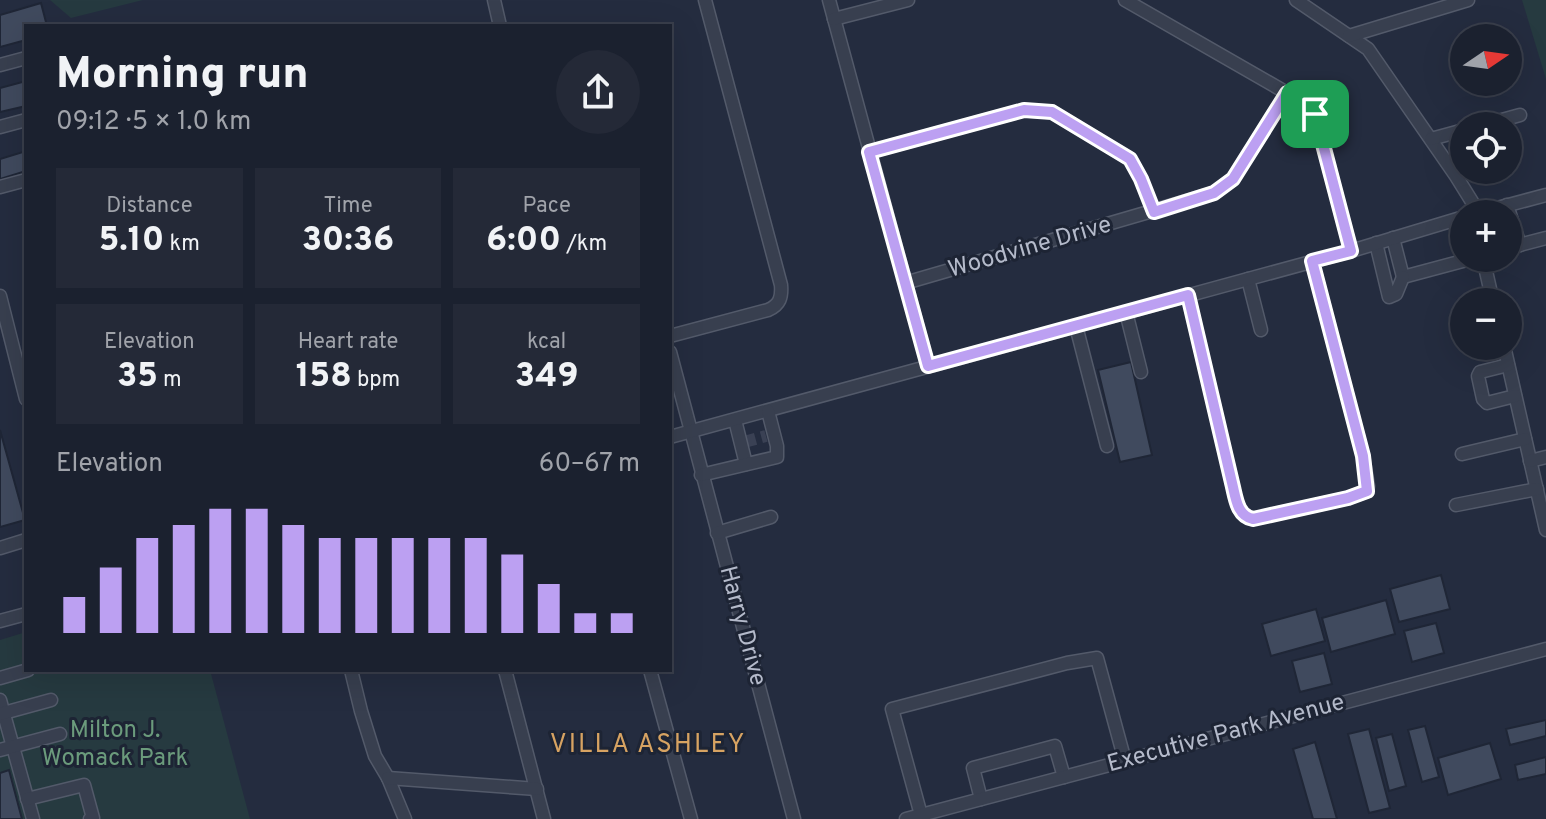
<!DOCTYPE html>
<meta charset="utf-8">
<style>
:root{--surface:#1b212f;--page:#242937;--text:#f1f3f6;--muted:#a0a3aa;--line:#393e4b;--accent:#bca0f2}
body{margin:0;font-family:Overpass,sans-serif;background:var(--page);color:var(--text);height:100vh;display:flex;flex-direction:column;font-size:30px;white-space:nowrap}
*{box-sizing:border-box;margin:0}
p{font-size:26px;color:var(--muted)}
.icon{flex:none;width:44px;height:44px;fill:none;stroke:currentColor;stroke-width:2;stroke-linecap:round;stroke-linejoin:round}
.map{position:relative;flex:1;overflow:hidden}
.sheet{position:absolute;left:24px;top:24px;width:648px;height:648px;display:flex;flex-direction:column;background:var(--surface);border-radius:0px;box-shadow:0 8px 32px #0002,0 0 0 2px var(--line)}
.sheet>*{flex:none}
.needle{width:52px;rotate:77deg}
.fabs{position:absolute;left:1450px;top:24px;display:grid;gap:16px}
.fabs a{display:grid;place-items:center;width:72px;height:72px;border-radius:50%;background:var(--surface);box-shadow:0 8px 32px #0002,0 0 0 2px var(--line);font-size:40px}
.pin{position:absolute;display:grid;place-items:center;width:68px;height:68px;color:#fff;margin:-34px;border-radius:16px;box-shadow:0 4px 12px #0006}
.round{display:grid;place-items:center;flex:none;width:84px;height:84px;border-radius:42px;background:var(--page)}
.summary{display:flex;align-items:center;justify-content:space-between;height:136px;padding:0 32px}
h1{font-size:44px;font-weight:800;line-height:60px}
.figures{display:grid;grid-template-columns:repeat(3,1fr);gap:12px;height:136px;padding:8px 32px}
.figures div{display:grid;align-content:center;border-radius:0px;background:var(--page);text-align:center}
.figures b{font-size:34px;font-weight:800}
.figures small{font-size:22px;font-weight:400}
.figures p{font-size:22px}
.chart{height:224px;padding:16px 32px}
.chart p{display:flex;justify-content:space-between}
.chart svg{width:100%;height:144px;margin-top:8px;stroke:var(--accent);stroke-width:6}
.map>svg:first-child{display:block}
.green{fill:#263a40}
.building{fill:#404a5e;stroke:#1f2636;stroke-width:2}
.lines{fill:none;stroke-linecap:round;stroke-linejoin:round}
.minor-tunnel{stroke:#3a4154;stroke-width:12;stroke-dasharray:12 6;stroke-linecap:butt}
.minor-casing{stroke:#535a6a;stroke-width:15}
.minor{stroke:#383f4f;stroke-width:12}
.route-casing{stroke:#fff;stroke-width:16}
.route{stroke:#bca0f2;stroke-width:10}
.labels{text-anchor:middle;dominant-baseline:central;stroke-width:6;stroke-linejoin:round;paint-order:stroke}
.street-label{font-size:24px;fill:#b4baca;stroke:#1d2434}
.park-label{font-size:24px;fill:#6b9b7c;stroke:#1d2434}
.neighbourhood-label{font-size:26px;letter-spacing:2px;fill:#d7a362;stroke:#1d2434}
</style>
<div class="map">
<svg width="1546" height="819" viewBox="0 0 1546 819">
<rect width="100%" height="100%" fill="#242c3f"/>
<g class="green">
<path d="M50,0H143L71,18Z"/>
<path d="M1522,0H1546V79Z"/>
<path d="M26,632V670H210L250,819H0V640Z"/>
</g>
<g class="building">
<path d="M41,3L47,26H26V40L0,47V15Z"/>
<path d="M26,81V106L0,112V88Z"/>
<path d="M26,151V171L0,179V159Z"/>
<path d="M1131,362L1152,455L1120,462L1098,370Z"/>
<path d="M0,430L25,520L0,527Z"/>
<path d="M1441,575L1450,609L1399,622L1390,589Z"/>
<path d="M1386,600L1395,634L1331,652L1322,618Z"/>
<path d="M1316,609L1325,641L1271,656L1262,624Z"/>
<path d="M1436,623L1444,653L1412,662L1404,631Z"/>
<path d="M1324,653L1332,684L1300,692L1292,661Z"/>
<path d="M1546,720V736L1510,745L1506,729Z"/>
<path d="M1425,726L1439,777L1422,782L1408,730Z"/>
<path d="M1369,729L1390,808L1369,813L1348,734Z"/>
<path d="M1392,734L1406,786L1389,791L1376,738Z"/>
<path d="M1315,742L1337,819H1313L1293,749Z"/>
<path d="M1490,743L1501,779L1448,795L1438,758Z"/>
<path d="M1546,757V774L1518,780L1515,765Z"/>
<path d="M9,770L22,819H0V773Z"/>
</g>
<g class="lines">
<path class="minor-tunnel" d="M744,442L766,436"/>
<g class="minor-casing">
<g id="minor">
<path d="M494,0L500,26"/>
<path d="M829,0L928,366"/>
<path d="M1125,0L1287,93L1315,114L1351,251"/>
<path d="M1296,0L1368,49L1456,176L1479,213"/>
<path d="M834,19L908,0"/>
<path d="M1349,36L1468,0"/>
<path d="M0,65L26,58"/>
<path d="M1480,126L1520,115"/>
<path d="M0,127L26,120"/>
<path d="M1431,139L1464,130"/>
<path d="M869,152L1024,110L1052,112L1130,159L1141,179L1154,212"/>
<path d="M0,187L26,180"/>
<path d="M1507,205L1520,245"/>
<path d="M1475,214L1546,195"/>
<path d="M1393,238L1403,277L1474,258"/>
<path d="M1376,243L1389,297L1396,294L1403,277"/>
<path d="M1508,248L1546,238"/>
<path d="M1483,258L1493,302"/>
<path d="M1248,279L1261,330"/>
<path d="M905,283L1214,193L1233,179L1287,93"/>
<path d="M1188,295L1233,487C1236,500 1238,516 1253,519L1348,498L1367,491L1368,486L1363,456L1312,261"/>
<path d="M0,296L26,399"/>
<path d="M1126,312L1141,372"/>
<path d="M1076,326L1107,446"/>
<path d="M670,336L768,310C780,305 782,297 781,285L705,0"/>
<path d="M1504,346L1546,530"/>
<path d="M670,352L794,819"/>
<path d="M1508,365L1480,372L1478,376L1483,399L1487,403L1515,396"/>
<path d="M735,420L746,464"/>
<path d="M670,437L1351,251L1464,217"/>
<path d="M1462,454L1525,439"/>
<path d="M1530,461L1546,457"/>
<path d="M701,475L777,457V446L768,411"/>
<path d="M1456,505L1537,489"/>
<path d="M717,533L771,517"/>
<path d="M0,548L26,540"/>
<path d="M0,621L26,614"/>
<path d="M351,670L361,711L375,756L388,778L405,819"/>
<path d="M505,670L544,819"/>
<path d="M650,670L691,819"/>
<path d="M0,678L28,670"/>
<path d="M0,700L33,819"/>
<path d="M0,714L51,700"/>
<path d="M0,750L60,734"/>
<path d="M388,778L537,789"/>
<path d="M27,799L84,785L93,818L90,819"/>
<path d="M981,799L973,768L1055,746L1064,777"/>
<path d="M921,815L892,709L1067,663L1097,658L1125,761"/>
<path d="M906,819L1546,649"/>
</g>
</g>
<use href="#minor" class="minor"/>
</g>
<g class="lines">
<g class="route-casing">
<path id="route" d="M1287,93L1315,114L1351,251L1312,261L1363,456L1367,491L1348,498L1253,519C1238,516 1236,500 1233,487L1188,295L928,366L869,152L1024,110L1052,112L1130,159L1141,179L1154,212L1214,193L1233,179Z"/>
</g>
<use href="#route" class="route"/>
</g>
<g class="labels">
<g class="street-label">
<text transform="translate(1030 248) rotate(-16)">Woodvine Drive</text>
<text transform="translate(742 626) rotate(75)">Harry Drive</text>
<text transform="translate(1226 734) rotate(-15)">Executive Park Avenue</text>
</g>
<g class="park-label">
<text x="115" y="731">Milton J.<tspan x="115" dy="28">Womack Park</tspan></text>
</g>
<g class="neighbourhood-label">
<text x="648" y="745">VILLA ASHLEY</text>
</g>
</g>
</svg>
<div class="fabs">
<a><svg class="needle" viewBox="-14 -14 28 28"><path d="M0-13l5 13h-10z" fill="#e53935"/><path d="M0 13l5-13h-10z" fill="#a0a3aa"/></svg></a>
<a><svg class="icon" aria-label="locate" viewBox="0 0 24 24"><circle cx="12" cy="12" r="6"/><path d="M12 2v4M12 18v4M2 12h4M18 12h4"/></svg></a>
<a>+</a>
<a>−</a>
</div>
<div class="pin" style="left:1315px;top:114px;background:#1e9e55"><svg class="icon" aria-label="arrive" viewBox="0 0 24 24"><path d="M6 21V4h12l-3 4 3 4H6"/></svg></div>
<section class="sheet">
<div class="summary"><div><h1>Morning run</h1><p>09:12 · 5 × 1.0 km</p></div><a class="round"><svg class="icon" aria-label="share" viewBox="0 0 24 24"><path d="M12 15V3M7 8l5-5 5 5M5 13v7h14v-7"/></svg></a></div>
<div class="figures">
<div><p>Distance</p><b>5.10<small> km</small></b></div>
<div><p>Time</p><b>30:36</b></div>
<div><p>Pace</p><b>6:00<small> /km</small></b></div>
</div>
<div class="figures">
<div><p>Elevation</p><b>35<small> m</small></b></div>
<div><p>Heart rate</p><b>158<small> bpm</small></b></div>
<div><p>kcal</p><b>349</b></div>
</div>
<div class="chart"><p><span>Elevation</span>60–67 m</p>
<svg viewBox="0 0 160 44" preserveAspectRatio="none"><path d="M5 44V33M15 44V24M25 44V15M35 44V11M45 44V6M55 44V6M65 44V11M75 44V15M85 44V15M95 44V15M105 44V15M115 44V15M125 44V20M135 44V29M145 44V38M155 44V38"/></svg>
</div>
</section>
</div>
